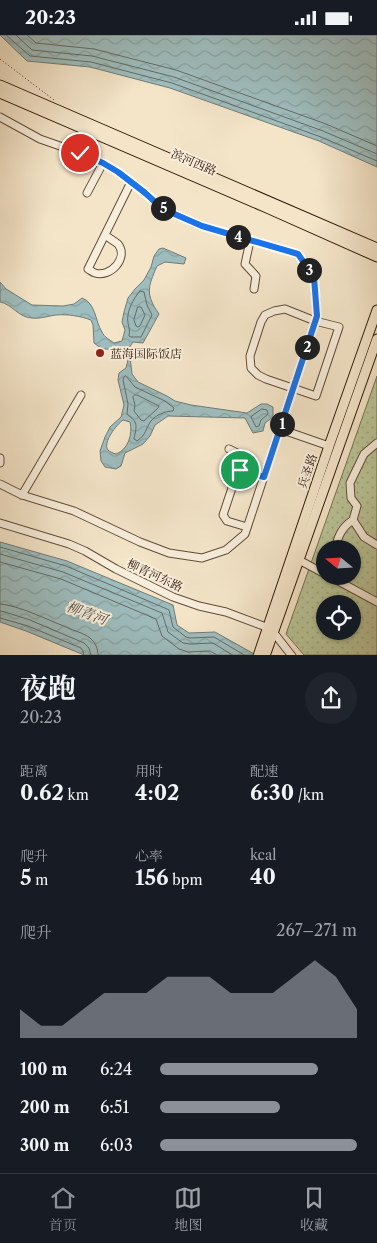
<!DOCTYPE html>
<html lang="zh">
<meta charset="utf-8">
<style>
:root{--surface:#171b24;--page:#20242c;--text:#f1f3f6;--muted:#9ea1a6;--line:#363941;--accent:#8c9099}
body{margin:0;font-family:"Libre Caslon Text","Noto Serif SC",serif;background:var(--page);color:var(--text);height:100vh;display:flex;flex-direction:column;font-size:19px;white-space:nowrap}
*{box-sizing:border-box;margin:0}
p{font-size:16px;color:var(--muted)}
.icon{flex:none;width:28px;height:28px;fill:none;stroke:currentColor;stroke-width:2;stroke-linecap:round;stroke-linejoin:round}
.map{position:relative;height:620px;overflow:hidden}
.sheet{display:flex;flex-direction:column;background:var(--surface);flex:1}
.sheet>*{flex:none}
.needle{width:32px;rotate:288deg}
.buttons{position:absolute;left:316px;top:505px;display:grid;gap:10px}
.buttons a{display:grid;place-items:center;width:45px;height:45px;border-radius:50%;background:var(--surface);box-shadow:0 1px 4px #0004;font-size:25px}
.pin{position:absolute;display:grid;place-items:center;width:42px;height:42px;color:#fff;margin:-21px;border:2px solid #fff;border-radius:50%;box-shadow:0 1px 5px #0007}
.km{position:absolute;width:25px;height:25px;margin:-12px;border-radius:50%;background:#222;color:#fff;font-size:14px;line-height:25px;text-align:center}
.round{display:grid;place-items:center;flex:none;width:52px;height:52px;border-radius:26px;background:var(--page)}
.overview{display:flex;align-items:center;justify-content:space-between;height:85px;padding:0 20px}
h1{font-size:28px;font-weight:700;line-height:38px}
.figures{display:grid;grid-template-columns:repeat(3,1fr);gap:8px;height:85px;padding:5px 20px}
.figures div{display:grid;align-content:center}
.figures b{font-size:21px;font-weight:700}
.figures small{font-size:14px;font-weight:400}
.figures p{font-size:14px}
.chart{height:140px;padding:10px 20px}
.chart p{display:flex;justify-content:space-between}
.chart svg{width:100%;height:90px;margin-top:5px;fill:var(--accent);opacity:.7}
ul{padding:0 20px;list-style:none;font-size:16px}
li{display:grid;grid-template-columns:80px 60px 1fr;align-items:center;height:38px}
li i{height:12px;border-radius:6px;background:var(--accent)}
.status{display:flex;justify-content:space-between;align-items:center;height:35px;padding:0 25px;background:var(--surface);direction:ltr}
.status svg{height:14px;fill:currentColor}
.dock{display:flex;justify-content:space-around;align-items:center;height:70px;border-top:1px solid var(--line);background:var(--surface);font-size:14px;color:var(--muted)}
.dock a{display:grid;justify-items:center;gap:2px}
.dock .on{color:var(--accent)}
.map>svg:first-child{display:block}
.park{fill:url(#park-dots);stroke:#756f50;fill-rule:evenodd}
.water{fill:url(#water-waves);stroke:#727b75;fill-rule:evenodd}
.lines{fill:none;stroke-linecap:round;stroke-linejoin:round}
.shore{stroke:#676b63;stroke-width:1}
.minor-casing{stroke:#614c38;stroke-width:9}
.major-casing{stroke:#301908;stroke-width:11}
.path{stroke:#301908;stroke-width:1;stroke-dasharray:1 2.5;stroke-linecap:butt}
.minor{stroke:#f8eedc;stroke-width:7}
.major{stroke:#f4e5c9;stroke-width:9}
.route-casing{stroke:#fff;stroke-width:10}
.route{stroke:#1a73e8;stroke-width:6}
.poi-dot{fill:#8f2418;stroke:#f8eedc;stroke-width:2}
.labels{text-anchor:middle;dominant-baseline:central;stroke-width:4;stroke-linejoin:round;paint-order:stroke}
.street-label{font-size:12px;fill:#301908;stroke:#f8eedc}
.poi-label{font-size:12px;fill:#301908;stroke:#f8eedc;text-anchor:start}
.water-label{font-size:14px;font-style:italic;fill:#565248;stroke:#f8eedc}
</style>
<div class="status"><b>20:23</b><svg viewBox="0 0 49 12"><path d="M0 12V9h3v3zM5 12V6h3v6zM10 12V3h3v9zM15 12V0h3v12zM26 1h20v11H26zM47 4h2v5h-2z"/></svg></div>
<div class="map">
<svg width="377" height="621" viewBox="0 0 377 621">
<defs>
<pattern id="park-dots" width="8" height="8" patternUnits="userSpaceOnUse" patternTransform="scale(1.25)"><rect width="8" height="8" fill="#bac598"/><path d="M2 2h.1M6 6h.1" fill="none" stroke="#a0a982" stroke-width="1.8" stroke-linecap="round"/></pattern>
<pattern id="water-waves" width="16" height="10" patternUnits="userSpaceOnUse" patternTransform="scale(1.25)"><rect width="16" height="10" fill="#9ebdbe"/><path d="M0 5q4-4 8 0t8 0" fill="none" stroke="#88a2a2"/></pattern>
</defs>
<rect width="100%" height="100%" fill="#f4e5c9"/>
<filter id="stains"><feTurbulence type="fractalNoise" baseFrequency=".004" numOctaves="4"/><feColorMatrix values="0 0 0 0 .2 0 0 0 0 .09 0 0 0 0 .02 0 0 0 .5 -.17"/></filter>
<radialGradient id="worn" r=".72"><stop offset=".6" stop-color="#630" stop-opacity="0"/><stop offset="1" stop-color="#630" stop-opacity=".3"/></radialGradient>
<path class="park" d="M377,341V620H304L286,599ZM325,514H352V541H325ZM325,569H352V596H325Z"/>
<g class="water">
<path d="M0,0H377V132L319,106L170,53L90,32L27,26Z"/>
<path d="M163,213L186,223L184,229L165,227L157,231C148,252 145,259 159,279L143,308L133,307L129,313L132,339L138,347L167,361L175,366L191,370L247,378L261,369H267L273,372V382L265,388L263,396L253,398L245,383L168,381L155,390L150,401L143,409L125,418L121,431L116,434L105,432L101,426L100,416L105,402L110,392L121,382L124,370L118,345L119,338L126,333L128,325L122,315C108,312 106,318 94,308L93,290L91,285C80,281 68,279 56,280C48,281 40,284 32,283C19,283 12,269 0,267V247L6,254L32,270L63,271L74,269L82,263C96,268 95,286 102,297C104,302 110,305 114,308L122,306L125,295L122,287L124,277L128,263L135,254L144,245L151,232L154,221L159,214ZM123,385L130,387C133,399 128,415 116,419C113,418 110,417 108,415C102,408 117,389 123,385Z"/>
<path d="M0,507L67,526L173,570L177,590L189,598L215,597L256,620H84L26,596L0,587Z"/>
</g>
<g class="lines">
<g class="shore">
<path d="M6,0L30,21L91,27L172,48L321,102L377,126"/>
<path d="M16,0L32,15L92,21L174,42L323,96L377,119"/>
<path d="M27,0L36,8L94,14L176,35L326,89L377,111"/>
<path d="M140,256L144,257L147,270L152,280L141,302H131L129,301C130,295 129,293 128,288C126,277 133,264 140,256Z"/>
<path d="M138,272H141L145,280L140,291L138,292L136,291L134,285Z"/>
<path d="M126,341L135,352L165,366L174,373L173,376C165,376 156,380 151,386C145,394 147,399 137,406L134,404C137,389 138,388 127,379L128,369L123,345L124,342Z"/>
<path d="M135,360H137L159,371L158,373L144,386L141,385L134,376L135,370L133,362Z"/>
<path d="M262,374L267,375L268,379L261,385L259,391L256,392L251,382Z"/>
<path d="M0,512L66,531L167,574L169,575L173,592L186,602L190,603L214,602L246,621"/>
<path d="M0,519L63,537L162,578L168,597L183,608L190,609L213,608L234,621"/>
<path d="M0,527L61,544L156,584L162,601L179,614L188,617L210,616L219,621"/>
<path d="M0,569C18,570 48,585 66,592C74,596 84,598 90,603C96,608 98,614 98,621"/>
<path d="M0,576L5,577L30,585L84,608L89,613L91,621"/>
<path d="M0,583L28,591L81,613L83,616L84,621"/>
</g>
<g class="minor-casing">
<g id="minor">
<path d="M0,82L40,104L80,118L103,128L118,137L144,157L163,174L202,191L298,219L314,242L317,281L245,499L226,515L202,523L169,518L140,507L74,476L22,460L0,449"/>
<path d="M87,158L103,128"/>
<path d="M105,200C109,203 114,206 118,209C129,223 110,243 95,238C92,237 90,235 88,234L131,147"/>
<path d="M250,206L245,229L256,241L254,254"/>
<path d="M285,274L315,286L339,292L316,361L266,344L258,340L251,333L250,321L261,287L265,280L274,276Z"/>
<path d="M280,394L329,411"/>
<path d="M229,414L241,420L240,435"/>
<path d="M0,423V428"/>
<path d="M22,460L81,360"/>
<path d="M353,485L364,502L377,510"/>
<path d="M0,488L69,509L85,516L116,534L173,562L199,571L226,577L266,592L274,598L292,621"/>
<path d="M247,492L227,486L223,480L236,441L240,435L264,442"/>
<path d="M335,514C338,501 342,492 353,485L357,471L351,463L350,448L364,419L377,408"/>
<path d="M299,525L325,539"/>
<path d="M329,541L377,567"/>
</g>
</g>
<g class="major-casing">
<g id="major">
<path d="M0,50L377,213"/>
<path d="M0,58L267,173L377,222"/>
<path d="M258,621L329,411L377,275"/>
<path d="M265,621L377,304"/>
</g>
</g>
<path class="path" d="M0,24L54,65"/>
<use href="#minor" class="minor"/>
<use href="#major" class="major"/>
</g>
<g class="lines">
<g class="route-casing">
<path id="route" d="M80,118L103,128L118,137L144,157L163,174L202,191L298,219L314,242L317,281L264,442L240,435"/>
</g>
<use href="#route" class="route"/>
</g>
<circle class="poi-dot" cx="100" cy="318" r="5"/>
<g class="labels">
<g class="street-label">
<text transform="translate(194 127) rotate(23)">滨河西路</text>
<text transform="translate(307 436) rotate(-71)">兵圣路</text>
<text transform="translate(155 540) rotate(25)">柳青河东路</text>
</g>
<g class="poi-label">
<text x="110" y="318">蓝海国际饭店</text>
</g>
<g class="water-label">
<text transform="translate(87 578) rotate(20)">柳青河</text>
</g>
</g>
<rect width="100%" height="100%" filter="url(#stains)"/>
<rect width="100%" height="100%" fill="url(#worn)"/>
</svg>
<div class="buttons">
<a><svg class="needle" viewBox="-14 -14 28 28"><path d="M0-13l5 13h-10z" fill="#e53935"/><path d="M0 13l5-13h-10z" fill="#9ea1a6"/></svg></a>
<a><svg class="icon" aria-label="locate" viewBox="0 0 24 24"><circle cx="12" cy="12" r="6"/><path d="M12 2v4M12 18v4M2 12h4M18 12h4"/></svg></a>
</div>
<div class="pin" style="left:240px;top:435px;background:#1e9e55"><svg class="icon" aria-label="arrive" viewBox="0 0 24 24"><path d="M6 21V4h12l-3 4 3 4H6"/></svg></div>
<div class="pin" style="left:80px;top:118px;background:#d93025"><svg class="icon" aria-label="check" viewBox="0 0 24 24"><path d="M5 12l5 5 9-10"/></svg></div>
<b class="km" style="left:282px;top:389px">1</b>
<b class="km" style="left:307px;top:312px">2</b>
<b class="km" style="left:309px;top:235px">3</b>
<b class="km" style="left:238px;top:202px">4</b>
<b class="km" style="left:163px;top:173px">5</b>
</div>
<section class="sheet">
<div class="overview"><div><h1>夜跑</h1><p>20:23</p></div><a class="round"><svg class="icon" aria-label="share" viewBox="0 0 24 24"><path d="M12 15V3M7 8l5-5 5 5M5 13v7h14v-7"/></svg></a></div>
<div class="figures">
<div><p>距离</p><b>0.62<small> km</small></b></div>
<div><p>用时</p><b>4:02</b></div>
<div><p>配速</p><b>6:30<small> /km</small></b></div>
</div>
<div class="figures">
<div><p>爬升</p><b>5<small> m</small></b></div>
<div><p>心率</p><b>156<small> bpm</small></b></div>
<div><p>kcal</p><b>40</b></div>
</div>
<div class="chart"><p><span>爬升</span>267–271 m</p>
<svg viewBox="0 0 160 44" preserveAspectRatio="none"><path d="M0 44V30L10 38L20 38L30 30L40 22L50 22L60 22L70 14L80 14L90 14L100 22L110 22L120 22L130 14L140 6L150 14L160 30V44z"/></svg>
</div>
<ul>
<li><b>100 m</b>6:24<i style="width:80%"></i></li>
<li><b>200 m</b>6:51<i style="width:61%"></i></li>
<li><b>300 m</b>6:03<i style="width:100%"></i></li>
</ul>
</section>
<nav class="dock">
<a class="on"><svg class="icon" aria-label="home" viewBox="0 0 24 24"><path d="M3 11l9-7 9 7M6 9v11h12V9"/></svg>首页</a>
<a><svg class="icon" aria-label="map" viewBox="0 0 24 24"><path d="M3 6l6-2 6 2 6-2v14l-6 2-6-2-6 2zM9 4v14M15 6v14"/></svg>地图</a>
<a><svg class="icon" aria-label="saved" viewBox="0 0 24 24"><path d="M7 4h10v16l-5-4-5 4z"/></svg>收藏</a>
</nav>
